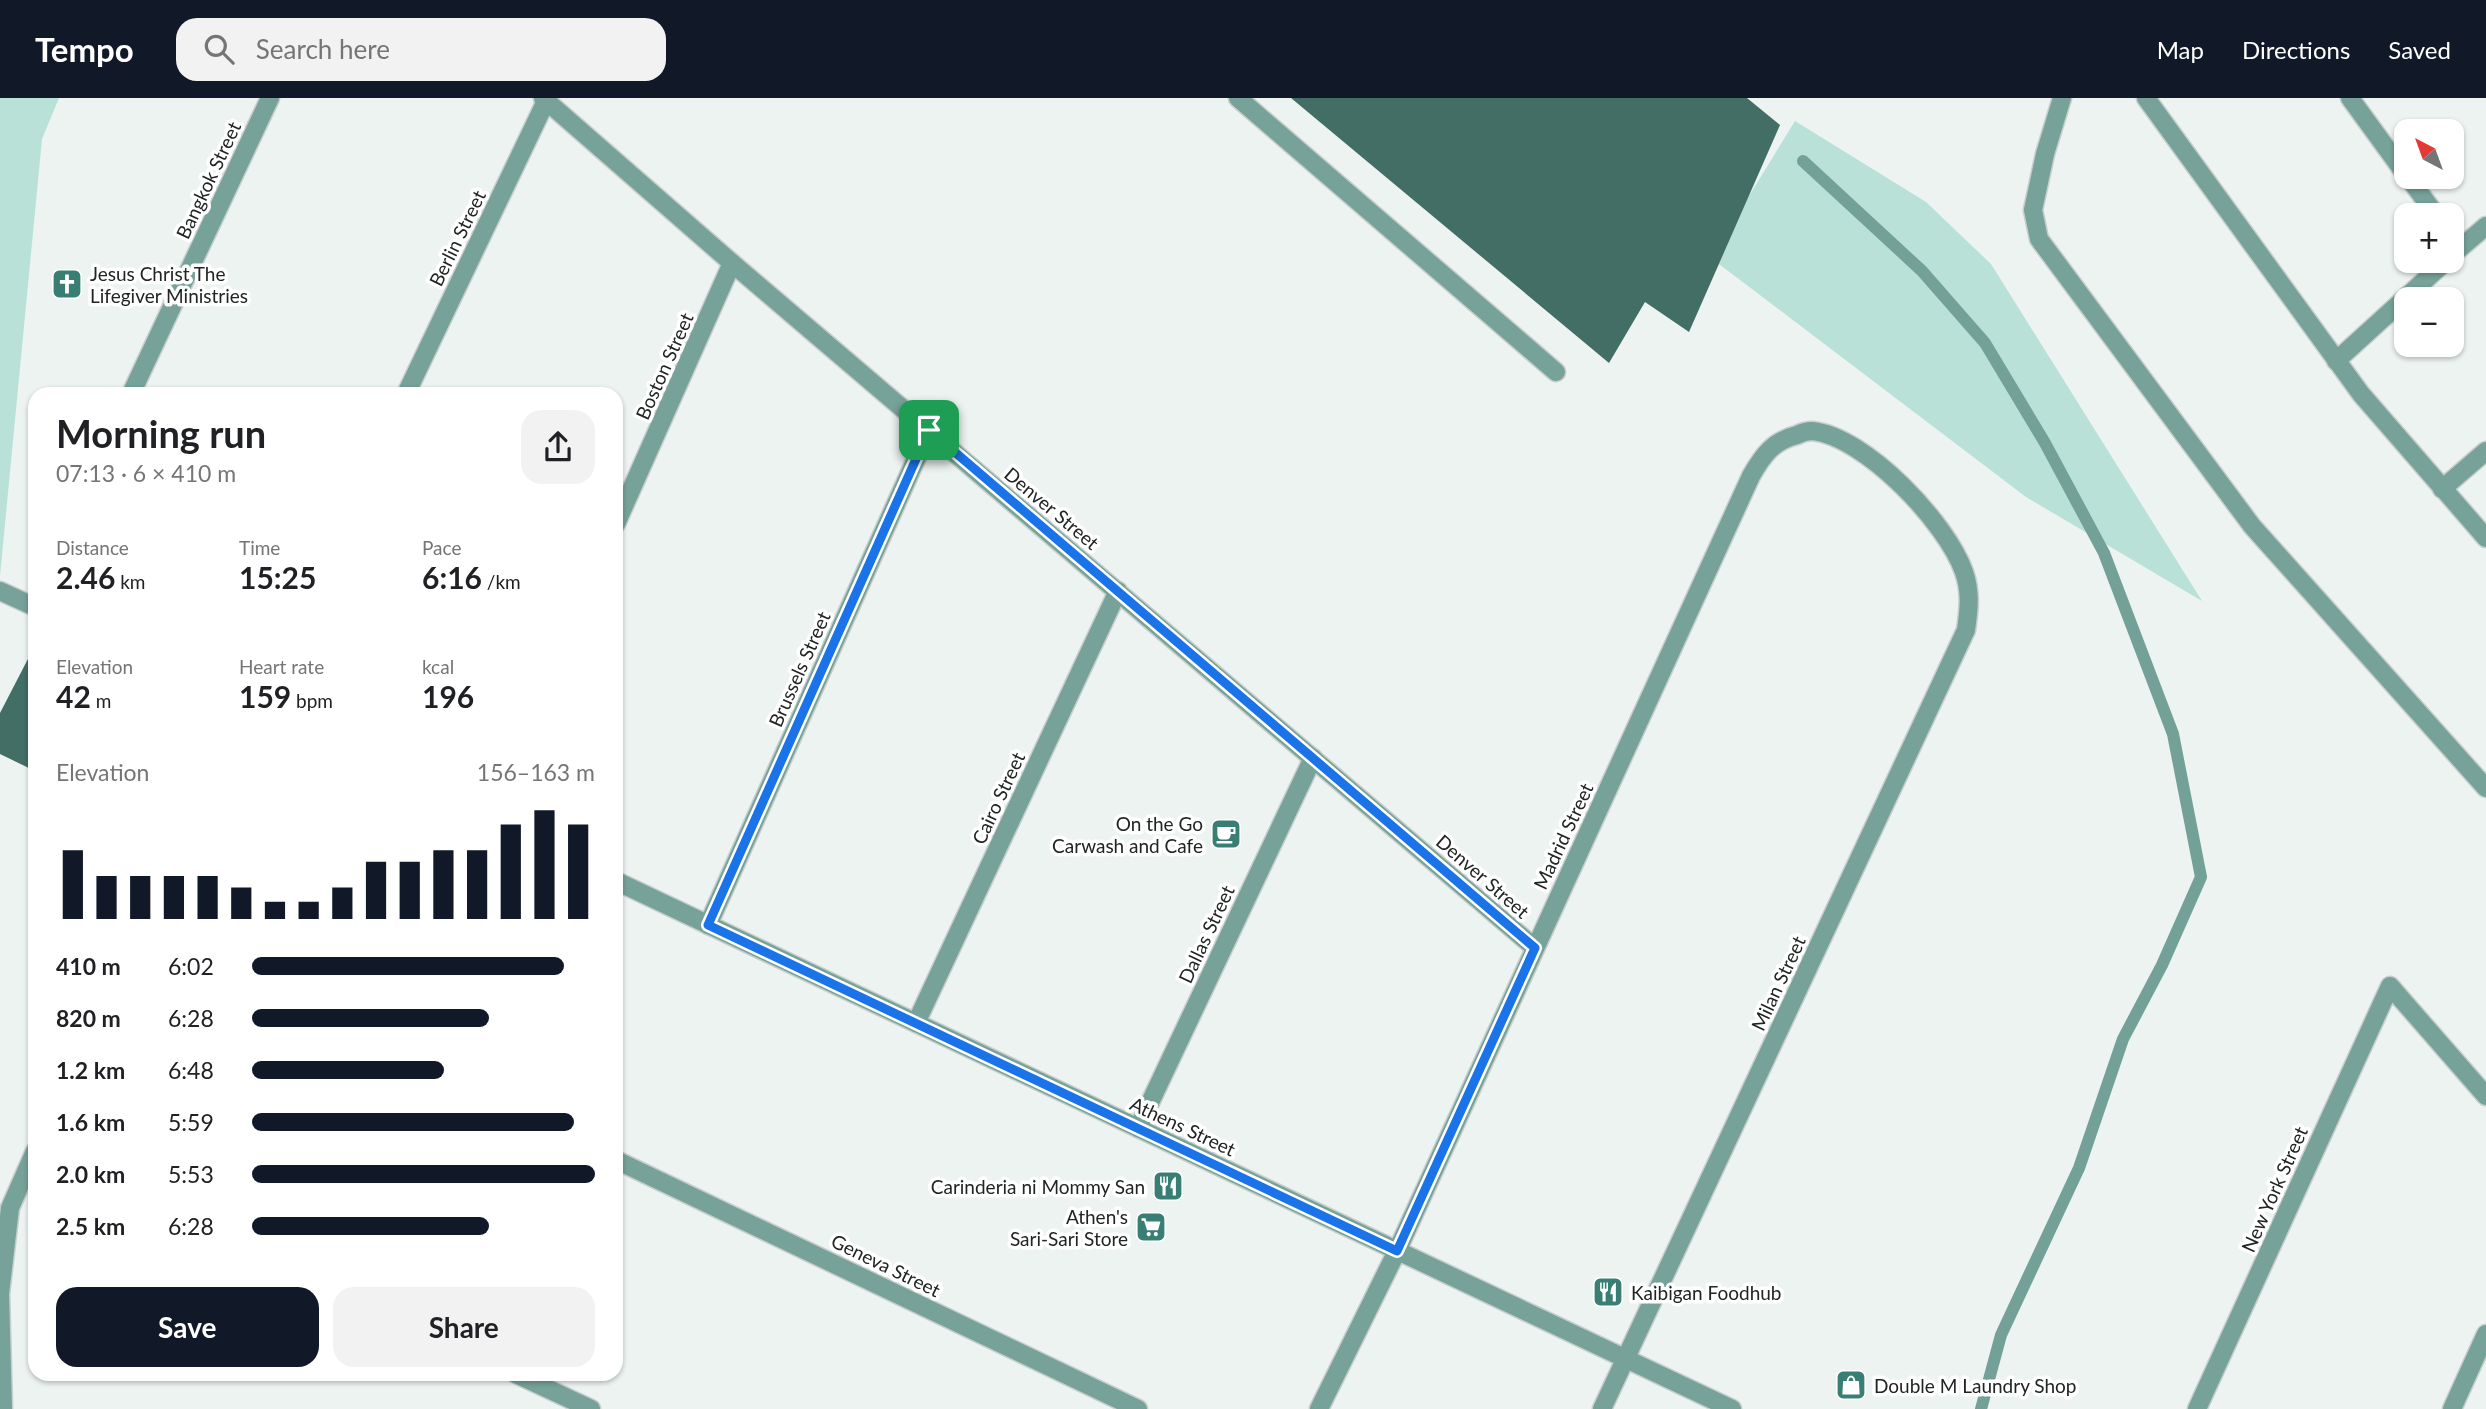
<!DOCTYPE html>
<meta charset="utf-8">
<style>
:root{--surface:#fff;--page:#f2f2f2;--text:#202124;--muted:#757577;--accent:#111827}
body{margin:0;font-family:Lato,sans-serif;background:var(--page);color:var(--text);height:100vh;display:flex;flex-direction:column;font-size:26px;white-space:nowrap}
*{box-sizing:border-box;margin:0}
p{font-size:23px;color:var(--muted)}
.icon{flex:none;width:38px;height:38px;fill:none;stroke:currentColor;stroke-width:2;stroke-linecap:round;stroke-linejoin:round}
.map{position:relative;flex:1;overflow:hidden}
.drawer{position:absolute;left:28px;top:289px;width:595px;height:994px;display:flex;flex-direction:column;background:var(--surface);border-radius:21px;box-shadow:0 2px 5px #0004}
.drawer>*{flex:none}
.needle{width:46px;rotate:319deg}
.fabs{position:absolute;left:2394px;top:21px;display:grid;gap:14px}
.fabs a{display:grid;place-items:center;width:70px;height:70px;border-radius:14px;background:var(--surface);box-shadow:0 2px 5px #0004;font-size:35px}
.pin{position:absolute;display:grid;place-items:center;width:60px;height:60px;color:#fff;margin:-30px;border-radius:14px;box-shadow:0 4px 10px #0006}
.round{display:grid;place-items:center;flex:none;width:74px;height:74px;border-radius:21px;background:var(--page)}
.summary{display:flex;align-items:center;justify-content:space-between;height:119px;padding:0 28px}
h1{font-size:38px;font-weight:700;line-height:52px}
.stats{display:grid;grid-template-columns:repeat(3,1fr);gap:10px;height:119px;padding:7px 28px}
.stats div{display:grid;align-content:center}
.stats b{font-size:30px;font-weight:700}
.stats small{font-size:19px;font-weight:400}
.stats p{font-size:19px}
.chart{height:196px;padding:14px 28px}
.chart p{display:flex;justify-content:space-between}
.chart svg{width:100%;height:126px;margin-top:7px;stroke:var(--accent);stroke-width:6}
.action{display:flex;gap:14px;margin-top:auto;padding:14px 28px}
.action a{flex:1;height:80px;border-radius:21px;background:var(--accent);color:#fff;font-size:28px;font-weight:700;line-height:80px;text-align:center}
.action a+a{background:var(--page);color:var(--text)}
ul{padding:0 28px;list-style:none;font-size:23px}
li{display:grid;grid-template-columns:112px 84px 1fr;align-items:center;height:52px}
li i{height:18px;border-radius:9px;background:var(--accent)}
header{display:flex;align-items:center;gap:42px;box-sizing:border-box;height:98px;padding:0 35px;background:var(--accent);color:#fff}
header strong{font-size:33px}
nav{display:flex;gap:38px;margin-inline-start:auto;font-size:24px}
.search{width:490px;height:63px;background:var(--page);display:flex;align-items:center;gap:18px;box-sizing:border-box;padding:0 24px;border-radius:21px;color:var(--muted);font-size:26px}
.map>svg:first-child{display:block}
.green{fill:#b9e1d8}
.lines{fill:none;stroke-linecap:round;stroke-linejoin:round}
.stream{stroke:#73a197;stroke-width:12}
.building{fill:#426e66}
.service-casing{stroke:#c7cecc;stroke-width:21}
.minor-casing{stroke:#c7cecc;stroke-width:21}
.service{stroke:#76a299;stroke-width:18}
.minor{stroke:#76a299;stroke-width:18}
.route-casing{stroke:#fff;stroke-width:14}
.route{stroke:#1a73e8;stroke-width:9}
.labels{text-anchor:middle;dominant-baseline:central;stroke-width:7;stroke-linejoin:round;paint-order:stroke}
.street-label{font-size:19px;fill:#212423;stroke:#fff}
.poi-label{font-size:19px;fill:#212423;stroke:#fff;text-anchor:start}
</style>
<header>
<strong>Tempo</strong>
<div class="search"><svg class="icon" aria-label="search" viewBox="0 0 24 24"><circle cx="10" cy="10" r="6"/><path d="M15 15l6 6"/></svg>Search here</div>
<nav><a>Map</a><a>Directions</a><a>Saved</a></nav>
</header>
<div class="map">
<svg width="2486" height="1311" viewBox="0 0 2486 1311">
<rect width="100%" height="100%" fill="#ecf3f1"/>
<g class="green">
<path d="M0,0H59L42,41L0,478Z"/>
<path d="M1795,23L1926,104L1991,166L2202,503L2026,399L1711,160Z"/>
</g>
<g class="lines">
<path class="stream" d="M1803,63L1922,173L1985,245L2045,345L2104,455L2173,636L2201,779L2162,867L2123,941L2079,1070L2001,1237L1981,1311"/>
</g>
<g class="building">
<path d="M1291,0H1747L1780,27L1689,234L1645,204L1609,265Z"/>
<path d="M30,557L35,559V673L0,656V615Z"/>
</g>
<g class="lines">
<g class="service-casing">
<path id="service" d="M1238,0L1556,274"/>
</g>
<g class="minor-casing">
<g id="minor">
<path d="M543,0L732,165L1535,850"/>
<path d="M2062,0L2045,56L2033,112L2039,141L2252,428L2486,690"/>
<path d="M2146,0L2361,296L2486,440"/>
<path d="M2350,0L2406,77"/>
<path d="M2408,79L2436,117"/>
<path d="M2452,157L2486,128"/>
<path d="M2336,263L2446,163"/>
<path d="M131,296L270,0"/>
<path d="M406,296L546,3"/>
<path d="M2442,391L2486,353"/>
<path d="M616,426L732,165"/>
<path d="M0,493L35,509"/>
<path d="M616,783L1732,1311"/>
<path d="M708,827L929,332"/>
<path d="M916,925L1118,493"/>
<path d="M1138,1030L1313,660"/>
<path d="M616,1062L1138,1311"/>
<path d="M516,1276L591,1311"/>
<path d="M3,1311L0,1196L10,1110L35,1053"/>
<path d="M1319,1311L1397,1153L1751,378C1763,357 1773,343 1797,337C1801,335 1807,333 1812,333C1865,338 1947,425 1964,474C1971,494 1969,511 1966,532L1602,1311"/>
<path d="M2197,1311L2390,888L2486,998"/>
<path d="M2452,1311L2486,1236"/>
</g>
</g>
<use href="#service" class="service"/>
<use href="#minor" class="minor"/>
</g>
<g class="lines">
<g class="route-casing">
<path id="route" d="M929,332L1535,850L1397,1153L708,827Z"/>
</g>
<use href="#route" class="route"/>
</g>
<defs>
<g id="church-square" transform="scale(1.575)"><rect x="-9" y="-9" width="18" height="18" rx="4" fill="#397e72" stroke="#fff"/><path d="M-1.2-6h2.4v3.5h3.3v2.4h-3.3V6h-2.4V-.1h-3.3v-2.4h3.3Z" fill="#fff"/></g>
<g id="cafe-square" transform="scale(1.575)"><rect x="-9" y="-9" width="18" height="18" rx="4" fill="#397e72" stroke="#fff"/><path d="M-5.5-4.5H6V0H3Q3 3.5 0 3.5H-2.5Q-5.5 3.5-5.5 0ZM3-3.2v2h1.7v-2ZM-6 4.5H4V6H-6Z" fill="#fff"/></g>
<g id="restaurant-square" transform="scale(1.575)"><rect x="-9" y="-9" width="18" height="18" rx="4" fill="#397e72" stroke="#fff"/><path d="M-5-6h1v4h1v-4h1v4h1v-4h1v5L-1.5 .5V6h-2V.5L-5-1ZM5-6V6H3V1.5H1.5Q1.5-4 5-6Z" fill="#fff"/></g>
<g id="supermarket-square" transform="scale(1.575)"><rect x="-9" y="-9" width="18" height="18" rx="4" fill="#397e72" stroke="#fff"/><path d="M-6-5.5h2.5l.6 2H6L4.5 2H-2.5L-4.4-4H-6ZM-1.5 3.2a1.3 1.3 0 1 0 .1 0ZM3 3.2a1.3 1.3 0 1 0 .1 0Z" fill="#fff"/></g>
<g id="shop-square" transform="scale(1.575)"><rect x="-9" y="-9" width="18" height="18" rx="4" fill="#397e72" stroke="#fff"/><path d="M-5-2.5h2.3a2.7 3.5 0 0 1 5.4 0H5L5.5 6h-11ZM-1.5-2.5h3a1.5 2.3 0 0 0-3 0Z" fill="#fff"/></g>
</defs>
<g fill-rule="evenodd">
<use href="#church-square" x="67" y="186"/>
<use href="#cafe-square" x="1226" y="736"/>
<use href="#restaurant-square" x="1168" y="1088"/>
<use href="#supermarket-square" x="1151" y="1129"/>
<use href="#restaurant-square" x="1608" y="1194"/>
<use href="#shop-square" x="1851" y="1287"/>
</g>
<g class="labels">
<g class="street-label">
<text transform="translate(208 82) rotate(-65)">Bangkok Street</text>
<text transform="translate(457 140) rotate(-64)">Berlin Street</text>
<text transform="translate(664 268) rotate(-66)">Boston Street</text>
<text transform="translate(1052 410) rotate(40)">Denver Street</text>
<text transform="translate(799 571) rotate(-66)">Brussels Street</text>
<text transform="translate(998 700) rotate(-65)">Cairo Street</text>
<text transform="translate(1563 738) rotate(-65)">Madrid Street</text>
<text transform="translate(1483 778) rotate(41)">Denver Street</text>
<text transform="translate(1206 836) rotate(-65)">Dallas Street</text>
<text transform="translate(1778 885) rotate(-65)">Milan Street</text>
<text transform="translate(1183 1028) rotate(25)">Athens Street</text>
<text transform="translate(2274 1091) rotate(-66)">New York Street</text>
<text transform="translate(886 1167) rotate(26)">Geneva Street</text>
</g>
<g class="poi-label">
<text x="90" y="175">Jesus Christ The<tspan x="90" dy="22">Lifegiver Ministries</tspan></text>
<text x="1203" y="725" text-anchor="end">On the Go<tspan x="1203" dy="22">Carwash and Cafe</tspan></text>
<text x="1145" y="1088" text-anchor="end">Carinderia ni Mommy San</text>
<text x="1128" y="1118" text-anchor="end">Athen's<tspan x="1128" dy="22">Sari-Sari Store</tspan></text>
<text x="1631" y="1194">Kaibigan Foodhub</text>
<text x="1874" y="1287">Double M Laundry Shop</text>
</g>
</g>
</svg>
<div class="fabs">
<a><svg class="needle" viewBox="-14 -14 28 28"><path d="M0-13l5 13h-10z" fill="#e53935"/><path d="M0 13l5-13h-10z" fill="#757577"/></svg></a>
<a>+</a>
<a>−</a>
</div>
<div class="pin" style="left:929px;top:332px;background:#1e9e55"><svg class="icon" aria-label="arrive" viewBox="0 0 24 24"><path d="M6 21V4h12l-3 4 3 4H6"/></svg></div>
<section class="drawer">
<div class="summary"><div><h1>Morning run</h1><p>07:13 · 6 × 410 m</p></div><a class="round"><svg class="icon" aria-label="share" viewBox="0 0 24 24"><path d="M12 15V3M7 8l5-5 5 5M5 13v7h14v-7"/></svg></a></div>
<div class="stats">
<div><p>Distance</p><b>2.46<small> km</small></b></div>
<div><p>Time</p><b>15:25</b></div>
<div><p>Pace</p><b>6:16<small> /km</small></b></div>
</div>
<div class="stats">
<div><p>Elevation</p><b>42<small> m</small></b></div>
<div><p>Heart rate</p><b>159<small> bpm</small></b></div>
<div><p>kcal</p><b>196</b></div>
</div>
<div class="chart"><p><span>Elevation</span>156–163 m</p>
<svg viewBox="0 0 160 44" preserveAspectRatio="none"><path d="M5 44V20M15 44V29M25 44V29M35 44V29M45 44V29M55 44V33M65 44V38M75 44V38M85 44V33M95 44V24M105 44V24M115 44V20M125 44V20M135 44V11M145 44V6M155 44V11"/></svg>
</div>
<ul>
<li><b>410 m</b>6:02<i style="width:91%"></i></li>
<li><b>820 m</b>6:28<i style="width:69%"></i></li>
<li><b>1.2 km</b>6:48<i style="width:56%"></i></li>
<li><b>1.6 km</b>5:59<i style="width:94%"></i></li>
<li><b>2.0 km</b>5:53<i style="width:100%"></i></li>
<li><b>2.5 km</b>6:28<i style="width:69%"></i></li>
</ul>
<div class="action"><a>Save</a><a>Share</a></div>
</section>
</div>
